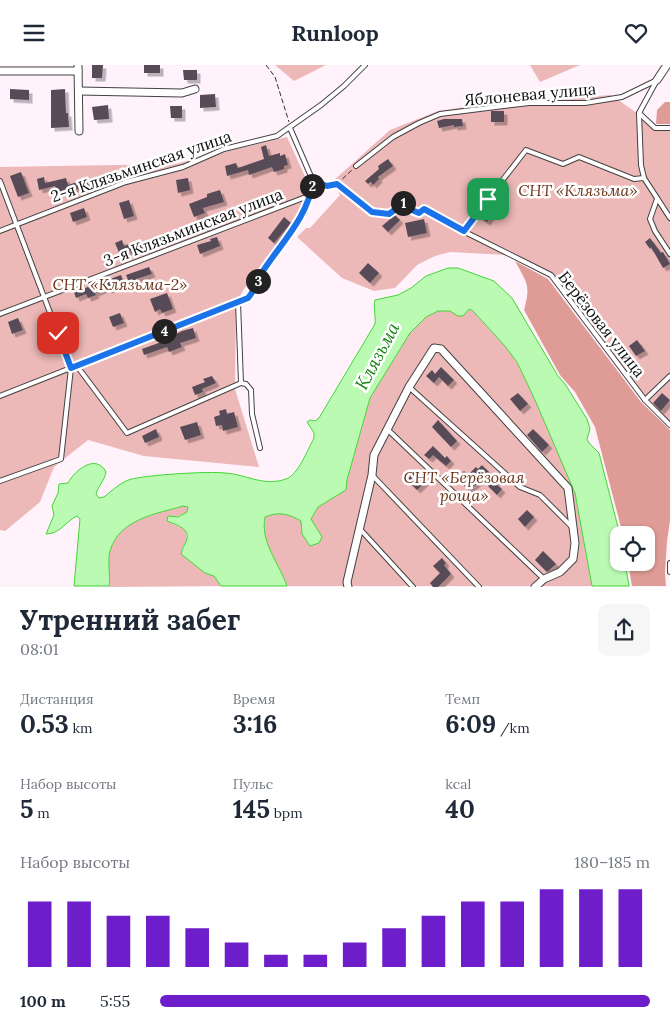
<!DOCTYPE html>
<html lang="ru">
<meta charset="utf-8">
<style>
:root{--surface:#fff;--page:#f6f6f7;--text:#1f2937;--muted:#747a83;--accent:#6e1dca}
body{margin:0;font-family:Lora,serif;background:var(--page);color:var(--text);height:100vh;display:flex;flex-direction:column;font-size:19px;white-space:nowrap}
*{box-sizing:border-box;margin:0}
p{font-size:16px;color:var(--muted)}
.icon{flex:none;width:28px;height:28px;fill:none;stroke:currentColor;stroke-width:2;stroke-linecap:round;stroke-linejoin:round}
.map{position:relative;height:522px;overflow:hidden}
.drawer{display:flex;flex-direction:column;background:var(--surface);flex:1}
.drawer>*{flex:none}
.controls{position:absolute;left:610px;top:461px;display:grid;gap:10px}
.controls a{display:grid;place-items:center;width:45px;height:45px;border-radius:10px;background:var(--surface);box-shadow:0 1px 4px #0004;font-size:25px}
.pin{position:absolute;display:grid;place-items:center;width:42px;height:42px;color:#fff;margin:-21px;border-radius:10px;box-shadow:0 2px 8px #0006}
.km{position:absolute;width:25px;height:25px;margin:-12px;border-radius:50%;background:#222;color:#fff;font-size:14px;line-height:25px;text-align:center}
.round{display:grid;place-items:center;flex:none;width:52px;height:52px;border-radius:10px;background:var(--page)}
.headline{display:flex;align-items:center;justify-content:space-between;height:85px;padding:0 20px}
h1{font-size:28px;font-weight:700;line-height:38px}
.figures{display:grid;grid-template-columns:repeat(3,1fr);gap:8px;height:85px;padding:5px 20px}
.figures div{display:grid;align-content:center}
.figures b{font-size:25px;font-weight:700}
.figures small{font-size:14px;font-weight:400}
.figures p{font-size:14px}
.chart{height:140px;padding:10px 20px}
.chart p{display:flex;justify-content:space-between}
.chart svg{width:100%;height:90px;margin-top:5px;stroke:var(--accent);stroke-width:6}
ul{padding:0 20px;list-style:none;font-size:16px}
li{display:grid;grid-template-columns:80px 60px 1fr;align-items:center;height:38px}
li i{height:12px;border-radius:6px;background:var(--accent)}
header{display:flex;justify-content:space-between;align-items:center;height:65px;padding:0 20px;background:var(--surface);font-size:22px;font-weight:700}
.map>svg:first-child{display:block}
.green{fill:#edb8b8}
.forest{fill:#df9b96}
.water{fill:#bbfab3;stroke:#43d635}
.building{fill:#584b59;filter:url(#shadow)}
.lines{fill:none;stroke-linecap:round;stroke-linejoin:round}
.service-casing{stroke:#424242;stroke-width:6}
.minor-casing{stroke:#424242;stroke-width:9}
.path{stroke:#313131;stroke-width:1;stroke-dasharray:5 2.5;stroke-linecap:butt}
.service{stroke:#fff;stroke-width:4}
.minor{stroke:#fff;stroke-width:7}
.route-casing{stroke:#fff;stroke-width:10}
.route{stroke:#1a73e8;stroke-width:6}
.labels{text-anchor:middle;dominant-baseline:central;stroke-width:5;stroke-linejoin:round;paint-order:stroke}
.street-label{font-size:16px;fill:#0f0f0f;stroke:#fff}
.park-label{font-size:16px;font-style:italic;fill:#6d341a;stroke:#fff}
.water-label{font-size:18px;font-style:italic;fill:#168410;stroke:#fff}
</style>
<header><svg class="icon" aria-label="menu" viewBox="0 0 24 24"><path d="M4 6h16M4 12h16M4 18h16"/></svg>Runloop<svg class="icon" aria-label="heart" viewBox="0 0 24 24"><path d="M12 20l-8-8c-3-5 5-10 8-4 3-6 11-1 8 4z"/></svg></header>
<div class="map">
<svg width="670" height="522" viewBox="0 0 670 522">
<defs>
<filter id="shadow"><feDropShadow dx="3.5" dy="3.5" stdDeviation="0" flood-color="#0004"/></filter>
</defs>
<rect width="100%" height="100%" fill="#fff2fb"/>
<g class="green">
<path d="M275,0H326L294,16Z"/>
<path d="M530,0H580L540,17Z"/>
<path d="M611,30L634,46L655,64L670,63V362L644,336L550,213L506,190L450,187L435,191L417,200L395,223L374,226L342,213L297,172L306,163H310L340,130L333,116L390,65L438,46L477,40Z"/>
<path d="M287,72L308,118L302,145L242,227L236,243L235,324L259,402L144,391L88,375L54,402L40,437L5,466L0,465V102L175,99Z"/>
<path d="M469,244L473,246L505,281L517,297L535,335L575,428L592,521H287C279,498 260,477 265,452C279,446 289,449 301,456L302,469L322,472L311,454L318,442L346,425L347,415L370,333L410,268L426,252L438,246H450L458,251Z"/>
<path d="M183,441L188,442L187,447L167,456L186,465L187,475L182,484L205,508L214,511L221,521L109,522C111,510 107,497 110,486C119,454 156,449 183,441Z"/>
</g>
<g class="forest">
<path d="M665,37H670V59H656L657,45Z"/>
<path d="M515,196L548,214L641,337L670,365V456L667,476L665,508L666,521H632L628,498H646V470H623L595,362L575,327L560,310L524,245C531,220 527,218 515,196Z"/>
</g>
<path class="water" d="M448,203H458L494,216L512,233L558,311L565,319L587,354L590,364L587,374L589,378L599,388L620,470H619V498H625L629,521H592L575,428L535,335L517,297L505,281L473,246L469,244L463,251H458L450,246H438L426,252L410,268L370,333L347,415L346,425L318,442L311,454L322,472L319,478L310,481L302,469L301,456C289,449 279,446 265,452C260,477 279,498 287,521H221L214,511L205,508L181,489C182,484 184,481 186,477C192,464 177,460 167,456L168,451L178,452L187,447L188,442L183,441C156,449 119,454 110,486C107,497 111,510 109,521H74L80,454L77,451C65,457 60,469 46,469L54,450L52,441L58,428L59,419L68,418C75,405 96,388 106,407C104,417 98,421 96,429L99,433L104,432C111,426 118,420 126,416C136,410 211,406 225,408C246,409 263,422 286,414C298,410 308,384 314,373V368L307,357L310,355L315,356L319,353L375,259C376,250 373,243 375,235L398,230L411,223L426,211Z"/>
<g class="building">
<path d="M92,0H103L102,13H92Z"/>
<rect x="144" y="0" width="16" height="8"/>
<path d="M183,5H197V15H184Z"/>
<path d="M10,24L29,25V35L10,34Z"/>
<path d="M65,24L66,48H68L69,62L51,63V25Z"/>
<path d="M215,29L216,42L200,43V30Z"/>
<path d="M108,40L109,54L94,55L92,42Z"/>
<path d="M170,41H182V53H171Z"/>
<rect x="491" y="46" width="13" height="11"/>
<path d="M444,54H462L463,61L454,62V60L439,63L437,56Z"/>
<path d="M266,80L269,91L280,88V91L285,89L288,100L284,101V104L274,107L272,102L249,110L248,105L227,111L225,101L236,98L238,103L264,94L261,82Z"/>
<path d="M388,94L393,101L378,112L379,114L373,120L371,117L368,119L365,116L379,104L378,101Z"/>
<path d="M21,107L29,128L18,132L10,111Z"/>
<path d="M44,112L45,118L66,113L68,120L86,114L89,121L57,129L55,121L39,125L37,114Z"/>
<path d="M188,113L190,125L178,128L176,115Z"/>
<path d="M220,125L224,137L203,143L205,148L194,152L189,139L207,132V129Z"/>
<path d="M129,135L134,151L124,154L119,138Z"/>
<path d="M488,140L495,145L487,157L479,152Z"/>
<path d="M84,143L87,152L73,157L70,148Z"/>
<path d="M395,150L400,155L388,167L382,161Z"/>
<path d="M284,152L291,158L274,178L268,173Z"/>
<path d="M424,154L427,168L408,172L405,158Z"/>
<path d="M217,172L220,181L200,189L197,180L211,176L210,174Z"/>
<path d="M650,173L661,188L663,187L670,199L663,203L651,182L650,184L645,177Z"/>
<path d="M122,175L124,181L139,175L143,184L132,189L131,186L120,190L115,178Z"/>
<path d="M368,198L379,208L370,218L359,208Z"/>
<path d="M149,202L152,209L136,214L138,220L131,222L126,210Z"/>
<path d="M121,210L123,215L113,218L115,223L108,225L107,223L95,228L96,230L88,233L86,229L76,233L74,227Z"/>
<path d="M167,228L173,244L162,248L160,244L155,247L150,234Z"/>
<path d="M120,248L124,258L113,262L109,252Z"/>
<path d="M18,253L23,265L12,269L8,257Z"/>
<path d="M193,263L196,273L180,278L182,282L169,287L167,282L144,290L142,284L164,276V275L182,266Z"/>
<path d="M637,275L645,286L636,291L629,281Z"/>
<path d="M441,302L454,315L448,321L439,312L434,318L426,311L432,305L435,309Z"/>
<path d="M212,311L216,318L202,324L203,327L195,330L192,322L205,317L203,314Z"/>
<path d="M518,328L528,339L520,346L510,334Z"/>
<path d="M662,328L670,335L661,346L653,338Z"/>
<path d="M226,344L227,349L234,347L238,362L223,366L222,360L216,361L214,352L220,350L219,346Z"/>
<path d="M438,355L457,376L451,382L432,362Z"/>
<path d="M197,357L201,370L185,375L180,362Z"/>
<path d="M156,364L159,372L145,378L142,371Z"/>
<path d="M533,364L549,380L542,387L527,370Z"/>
<path d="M433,381L445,393L447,391L451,396L446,401L433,390L429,394L424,390Z"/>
<path d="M482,400L492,410L494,408L499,414L495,418L502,424L497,430L481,414L469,426L457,413L464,406L468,410L476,402L478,404Z"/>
<path d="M415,406L426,416L417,425L407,415Z"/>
<path d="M527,445L534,452L525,462L518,454Z"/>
<path d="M543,486L556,499L547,507L535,495Z"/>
<path d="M442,493L446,498L444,500L451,509L438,522H433L430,518L440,508L433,501Z"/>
</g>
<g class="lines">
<g class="service-casing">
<g id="service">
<path d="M657,15L639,48L641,100L644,113L670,153"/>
<path d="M639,48L655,63H670"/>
<path d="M356,101L393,72L419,58L440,49L529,38H585L622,32L657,15"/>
<path d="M0,116L71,303L61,394L0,416"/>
<path d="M657,134L650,154L655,166L670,189"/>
<path d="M425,143L463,166L551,210L645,335L670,360"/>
<path d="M0,166L126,117L183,102L224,84L277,71L321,40L344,21L365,0"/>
<path d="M463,166L526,85L563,99L579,92L634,114L644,113"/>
<path d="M238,237L241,318"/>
<path d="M0,249L311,130"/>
<path d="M77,301L127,368L241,318"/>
<path d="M241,318L246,319L251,325L252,349L260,383"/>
<path d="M409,322L520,422L540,430L571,461"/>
<path d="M0,331L248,233L254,226L259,212L305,147L311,130L313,116L290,63"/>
<path d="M645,335L670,311"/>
<path d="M387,364L544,514"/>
<path d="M372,410L479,522"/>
<path d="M359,463L413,522"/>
<path d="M670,498V507"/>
</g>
</g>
<g class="minor-casing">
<g id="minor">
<path d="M78,0L79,66"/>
<path d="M0,6H78"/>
<path d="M657,15L667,0"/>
<path d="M79,26L182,28L195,24"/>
<path d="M348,522L347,517L372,410L374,390L409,322L434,283L441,284L568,423L575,478L573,494L560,507L544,514L535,522"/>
</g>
</g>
<g class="path">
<path d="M266,0L275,12L289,57"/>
<path d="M319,118L327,121L337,119L372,147L389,149L403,138L414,147H420"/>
<path d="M337,119L352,105"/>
</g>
<use href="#service" class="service"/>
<use href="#minor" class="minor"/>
</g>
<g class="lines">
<g class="route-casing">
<path id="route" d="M58,268L71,303L248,233C255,225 256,218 261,209C280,179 308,153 313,116L327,121L337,119L372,147L389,149L404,138L414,146L419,148L424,144L464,166L488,134"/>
</g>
<use href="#route" class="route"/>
</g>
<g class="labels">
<g class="street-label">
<text transform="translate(530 29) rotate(-5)">Яблоневая улица</text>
<text transform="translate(141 101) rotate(-19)">2-я Клязьминская улица</text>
<text transform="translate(193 162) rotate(-21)">3-я Клязьминская улица</text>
<text transform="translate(602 259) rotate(52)">Берёзовая улица</text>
</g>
<g class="park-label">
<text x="578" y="125">СНТ «Клязьма»</text>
<text x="120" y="219">СНТ «Клязьма-2»</text>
<text x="464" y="412">СНТ «Берёзовая<tspan x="464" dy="18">роща»</tspan></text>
</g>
<g class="water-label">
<text transform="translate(377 291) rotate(-62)">Клязьма</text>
</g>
</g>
</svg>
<div class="controls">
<a><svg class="icon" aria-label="locate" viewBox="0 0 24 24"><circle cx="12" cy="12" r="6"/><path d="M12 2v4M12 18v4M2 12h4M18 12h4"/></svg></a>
</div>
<div class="pin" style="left:488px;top:134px;background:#1e9e55"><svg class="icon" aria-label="arrive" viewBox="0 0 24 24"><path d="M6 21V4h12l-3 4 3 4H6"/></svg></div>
<div class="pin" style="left:58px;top:268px;background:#d93025"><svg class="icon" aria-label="check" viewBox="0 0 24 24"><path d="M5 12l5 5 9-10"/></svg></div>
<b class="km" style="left:403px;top:138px">1</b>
<b class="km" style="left:312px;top:121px">2</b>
<b class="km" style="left:258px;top:216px">3</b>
<b class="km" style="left:164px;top:266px">4</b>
</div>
<section class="drawer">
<div class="headline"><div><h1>Утренний забег</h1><p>08:01</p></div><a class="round"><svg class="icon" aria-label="share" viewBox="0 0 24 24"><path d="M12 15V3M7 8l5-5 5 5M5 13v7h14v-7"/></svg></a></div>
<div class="figures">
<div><p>Дистанция</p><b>0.53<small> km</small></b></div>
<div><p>Время</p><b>3:16</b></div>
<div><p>Темп</p><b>6:09<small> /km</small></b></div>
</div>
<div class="figures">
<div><p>Набор высоты</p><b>5<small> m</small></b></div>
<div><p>Пульс</p><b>145<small> bpm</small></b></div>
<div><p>kcal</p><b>40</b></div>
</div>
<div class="chart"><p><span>Набор высоты</span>180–185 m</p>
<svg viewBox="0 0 160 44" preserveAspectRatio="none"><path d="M5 44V12M15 44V12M25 44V19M35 44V19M45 44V25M55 44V32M65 44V38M75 44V38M85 44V32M95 44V25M105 44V19M115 44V12M125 44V12M135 44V6M145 44V6M155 44V6"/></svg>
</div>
<ul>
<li><b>100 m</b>5:55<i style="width:100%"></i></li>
</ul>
</section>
